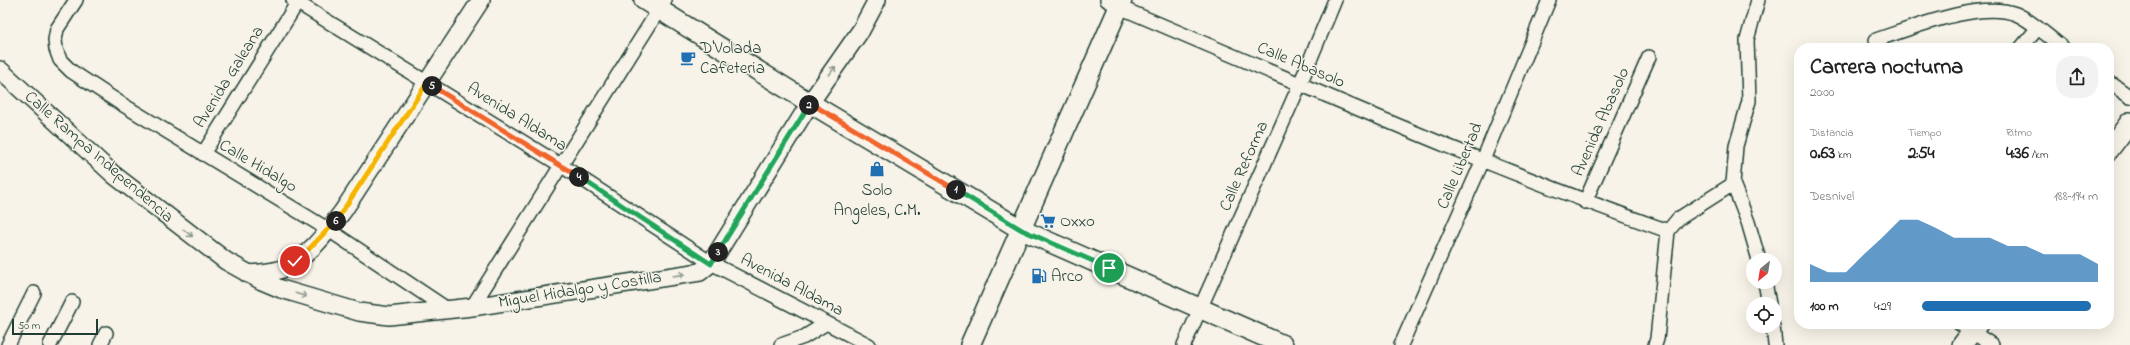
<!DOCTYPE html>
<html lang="es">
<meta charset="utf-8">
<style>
:root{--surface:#fff;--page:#f2f2f2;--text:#222;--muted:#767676;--accent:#1f6fb2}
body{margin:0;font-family:"Indie Flower",sans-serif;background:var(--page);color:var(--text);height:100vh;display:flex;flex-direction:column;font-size:15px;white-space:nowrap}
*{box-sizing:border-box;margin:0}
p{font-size:13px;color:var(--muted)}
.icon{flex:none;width:22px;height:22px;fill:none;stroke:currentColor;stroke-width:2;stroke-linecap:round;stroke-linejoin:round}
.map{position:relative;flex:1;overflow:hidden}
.sheet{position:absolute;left:1794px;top:43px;width:320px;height:286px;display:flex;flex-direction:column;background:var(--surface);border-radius:16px;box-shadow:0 4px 16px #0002}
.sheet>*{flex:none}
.needle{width:26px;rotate:210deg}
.tools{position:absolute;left:1746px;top:253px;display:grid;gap:8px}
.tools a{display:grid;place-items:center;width:36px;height:36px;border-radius:50%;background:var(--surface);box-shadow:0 4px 16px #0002;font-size:20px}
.scale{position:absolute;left:12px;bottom:10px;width:86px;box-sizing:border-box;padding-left:4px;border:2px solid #1f3d34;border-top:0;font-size:11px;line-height:14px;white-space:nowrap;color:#1f3d34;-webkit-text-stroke:3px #f7f3e8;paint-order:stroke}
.pin{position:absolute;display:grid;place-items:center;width:34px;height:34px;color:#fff;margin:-17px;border:2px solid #fff;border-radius:50%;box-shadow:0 1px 4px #0007}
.km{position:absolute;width:20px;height:20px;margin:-10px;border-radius:50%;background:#222;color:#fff;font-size:11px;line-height:20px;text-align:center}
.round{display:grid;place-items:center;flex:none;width:42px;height:42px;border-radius:16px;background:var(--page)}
.headline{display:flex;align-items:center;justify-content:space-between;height:68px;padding:0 16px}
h1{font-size:22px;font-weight:700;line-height:30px}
.metrics{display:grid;grid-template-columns:repeat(3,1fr);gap:6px;height:68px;padding:4px 16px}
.metrics div{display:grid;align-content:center}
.metrics b{font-size:17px;font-weight:700}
.metrics small{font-size:11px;font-weight:400}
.metrics p{font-size:11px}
.chart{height:112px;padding:8px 16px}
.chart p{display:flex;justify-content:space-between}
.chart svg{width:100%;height:72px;margin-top:4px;fill:var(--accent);opacity:.7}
ul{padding:0 16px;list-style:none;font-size:13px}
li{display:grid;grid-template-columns:64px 48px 1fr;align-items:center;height:30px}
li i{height:10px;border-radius:5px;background:var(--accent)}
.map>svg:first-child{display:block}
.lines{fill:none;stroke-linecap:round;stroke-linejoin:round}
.minor-casing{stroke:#1f3d34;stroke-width:16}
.tertiary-casing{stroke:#1f3d34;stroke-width:20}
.secondary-casing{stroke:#1f3d34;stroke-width:22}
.minor{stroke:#f7f3e8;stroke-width:13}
.tertiary{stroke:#f7f3e8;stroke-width:17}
.secondary{stroke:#f7f3e8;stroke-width:19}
.oneway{stroke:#8b988e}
.split-1-casing{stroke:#fff;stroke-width:8}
.split-2-casing{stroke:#fff;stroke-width:8}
.split-3-casing{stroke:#fff;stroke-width:8}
.split-4-casing{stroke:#fff;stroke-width:8}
.split-5-casing{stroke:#fff;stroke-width:8}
.split-6-casing{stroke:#fff;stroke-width:8}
.split-7-casing{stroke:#fff;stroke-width:8}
.split-1{stroke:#22a559;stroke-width:5}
.split-2{stroke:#f0652b;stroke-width:5}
.split-3{stroke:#22a559;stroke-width:5}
.split-4{stroke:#22a559;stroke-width:5}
.split-5{stroke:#f0652b;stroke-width:5}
.split-6{stroke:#f5b400;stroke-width:5}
.split-7{stroke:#f5b400;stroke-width:5}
.labels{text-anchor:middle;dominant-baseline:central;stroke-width:3;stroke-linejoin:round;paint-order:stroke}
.poi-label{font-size:17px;fill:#1f3d34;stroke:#f7f3e8;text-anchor:start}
.street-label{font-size:17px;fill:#1f3d34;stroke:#f7f3e8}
</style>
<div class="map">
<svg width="2130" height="345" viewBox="0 0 2130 345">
<rect width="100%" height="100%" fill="#f7f3e8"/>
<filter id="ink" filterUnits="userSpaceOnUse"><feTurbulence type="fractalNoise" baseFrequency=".025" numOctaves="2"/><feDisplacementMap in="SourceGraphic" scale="8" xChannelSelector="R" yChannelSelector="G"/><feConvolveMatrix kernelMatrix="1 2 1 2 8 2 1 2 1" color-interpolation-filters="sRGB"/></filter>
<g filter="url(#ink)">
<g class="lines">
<g class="minor-casing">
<g id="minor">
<path d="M76,0L57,29L55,40L56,49L60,60L71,71L120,103L329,230L447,309"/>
<path d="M293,0L562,166L711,263L869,345"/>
<path d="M1107,0L1119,7C1301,84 1482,165 1668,231"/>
<path d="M1758,0L1747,40L1749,101L1736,146L1733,184L1748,222L1759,260"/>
<path d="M1876,40C1912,28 1980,0 2016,14C2031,20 2050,38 2063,48"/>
<path d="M2021,48L2037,29"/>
<path d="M2109,82L2130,97"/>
<path d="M203,154L299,0"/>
<path d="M1585,202L1649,57"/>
<path d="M1668,231L1678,219L1733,184"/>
<path d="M1765,282L1769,304"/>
<path d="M472,307L665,0"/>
<path d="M1960,324L1992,345"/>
<path d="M1773,326L1775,345"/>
<path d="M8,345L34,293"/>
<path d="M50,345L72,302"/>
<path d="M100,345L106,333"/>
<path d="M781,345L804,337L825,324"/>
<path d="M1184,345L1300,84L1335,0"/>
<path d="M1401,345L1483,160L1549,0"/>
<path d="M1655,345L1657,339L1668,231"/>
</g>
</g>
<g class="tertiary-casing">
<g id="tertiary">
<path d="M0,70L114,175L226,261L262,281L281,289L359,312L389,316L472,307L700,272L711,263L810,103L861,30L877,0"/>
<path d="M248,274C259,273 271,273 282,269C307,259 327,232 343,211L481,0"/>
</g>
</g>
<g class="secondary-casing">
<g id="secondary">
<path d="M644,0L810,103L1022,230L1283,345"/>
<path d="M2109,150L2130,122"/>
<path d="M970,345L1122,0"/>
<path d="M1962,345L1978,324"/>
</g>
</g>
<use href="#minor" class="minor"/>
<use href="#tertiary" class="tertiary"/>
<use href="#secondary" class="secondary"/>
</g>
<defs><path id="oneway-shaft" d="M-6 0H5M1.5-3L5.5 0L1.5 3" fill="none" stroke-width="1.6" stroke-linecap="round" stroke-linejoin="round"/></defs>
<g class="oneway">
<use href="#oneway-shaft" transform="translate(832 71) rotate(-55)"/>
<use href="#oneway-shaft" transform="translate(188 233) rotate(38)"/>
<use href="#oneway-shaft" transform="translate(679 275) rotate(-9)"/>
<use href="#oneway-shaft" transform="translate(301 295) rotate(17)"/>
</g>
</g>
<g class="lines" filter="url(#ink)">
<g class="split-1-casing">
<path id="split-1" d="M956,190L1022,230L1109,268"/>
</g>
<g class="split-2-casing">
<path id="split-2" d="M809,105L810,103L956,190"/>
</g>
<g class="split-3-casing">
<path id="split-3" d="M718,252L809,105"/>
</g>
<g class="split-4-casing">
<path id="split-4" d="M579,177L711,264L718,252"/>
</g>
<g class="split-5-casing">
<path id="split-5" d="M432,86L579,177"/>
</g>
<g class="split-6-casing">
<path id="split-6" d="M336,221L427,83L432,86"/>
</g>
<g class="split-7-casing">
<path id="split-7" d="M295,261L307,251L336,221"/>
</g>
<use href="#split-1" class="split-1"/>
<use href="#split-2" class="split-2"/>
<use href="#split-3" class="split-3"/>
<use href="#split-4" class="split-4"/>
<use href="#split-5" class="split-5"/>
<use href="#split-6" class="split-6"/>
<use href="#split-7" class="split-7"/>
</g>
<defs>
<g id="cafe-bare" transform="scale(1.2)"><path d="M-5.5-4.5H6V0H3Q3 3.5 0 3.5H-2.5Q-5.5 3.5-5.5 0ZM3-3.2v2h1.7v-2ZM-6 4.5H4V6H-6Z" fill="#1f6fb2" stroke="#f7f3e8" stroke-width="2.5" paint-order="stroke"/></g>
<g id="shop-bare" transform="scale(1.2)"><path d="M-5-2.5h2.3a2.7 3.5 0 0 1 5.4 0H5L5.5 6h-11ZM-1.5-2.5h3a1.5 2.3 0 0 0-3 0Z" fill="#1f6fb2" stroke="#f7f3e8" stroke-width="2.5" paint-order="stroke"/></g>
<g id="supermarket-bare" transform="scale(1.2)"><path d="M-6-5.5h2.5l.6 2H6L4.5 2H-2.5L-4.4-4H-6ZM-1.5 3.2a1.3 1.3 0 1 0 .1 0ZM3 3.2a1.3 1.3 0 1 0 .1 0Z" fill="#1f6fb2" stroke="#f7f3e8" stroke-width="2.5" paint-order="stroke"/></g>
<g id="fuel-bare" transform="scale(1.2)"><path d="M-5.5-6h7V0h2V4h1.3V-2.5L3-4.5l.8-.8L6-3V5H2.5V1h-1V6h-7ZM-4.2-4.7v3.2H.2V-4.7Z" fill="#1f6fb2" stroke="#f7f3e8" stroke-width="2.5" paint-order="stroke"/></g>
</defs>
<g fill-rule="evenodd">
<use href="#cafe-bare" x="688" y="58"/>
<use href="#shop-bare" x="877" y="169"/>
<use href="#supermarket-bare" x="1048" y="221"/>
<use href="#fuel-bare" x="1039" y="276"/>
</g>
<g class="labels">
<g class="poi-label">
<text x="700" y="48">D'Volada<tspan x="700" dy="20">Cafeteria</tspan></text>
<text x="877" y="190" text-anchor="middle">Solo<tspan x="877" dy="20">Angeles, C.M.</tspan></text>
<text x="1060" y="221">Oxxo</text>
<text x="1051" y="276">Arco</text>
</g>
<g class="street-label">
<text transform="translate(1301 65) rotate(23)">Calle Abasolo</text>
<text transform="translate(229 77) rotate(-58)">Avenida Galeana</text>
<text transform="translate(517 117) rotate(32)">Avenida Aldama</text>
<text transform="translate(1601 122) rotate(-66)">Avenida Abasolo</text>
<text transform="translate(99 157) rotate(41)">Calle Rampa Independencia</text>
<text transform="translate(258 166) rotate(31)">Calle Hidalgo</text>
<text transform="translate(1244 166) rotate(-66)">Calle Reforma</text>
<text transform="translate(1460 166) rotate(-67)">Calle Libertad</text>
<text transform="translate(792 285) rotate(28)">Avenida Aldama</text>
<text transform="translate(580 290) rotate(-9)">Miguel Hidalgo y Costilla</text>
</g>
</g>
</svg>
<div class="tools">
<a><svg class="needle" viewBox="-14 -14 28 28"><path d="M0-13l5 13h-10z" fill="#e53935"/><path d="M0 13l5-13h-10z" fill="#767676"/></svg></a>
<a><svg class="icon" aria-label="locate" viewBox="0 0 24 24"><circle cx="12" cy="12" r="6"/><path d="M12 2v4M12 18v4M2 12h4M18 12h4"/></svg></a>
</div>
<div class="scale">50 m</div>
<div class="pin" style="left:1109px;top:268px;background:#1e9e55"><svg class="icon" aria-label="arrive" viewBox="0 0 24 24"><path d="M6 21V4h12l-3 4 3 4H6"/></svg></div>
<div class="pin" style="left:295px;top:261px;background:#d93025"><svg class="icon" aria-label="check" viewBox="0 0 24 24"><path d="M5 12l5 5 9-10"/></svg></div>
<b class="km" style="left:956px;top:190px">1</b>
<b class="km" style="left:809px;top:105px">2</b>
<b class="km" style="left:718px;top:252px">3</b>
<b class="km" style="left:579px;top:177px">4</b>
<b class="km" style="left:432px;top:86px">5</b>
<b class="km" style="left:336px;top:221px">6</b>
<section class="sheet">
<div class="headline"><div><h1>Carrera nocturna</h1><p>20:00</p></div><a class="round"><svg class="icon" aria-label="share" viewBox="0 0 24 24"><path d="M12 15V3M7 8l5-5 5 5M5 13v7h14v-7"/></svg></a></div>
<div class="metrics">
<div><p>Distancia</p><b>0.63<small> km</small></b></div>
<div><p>Tiempo</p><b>2:54</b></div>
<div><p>Ritmo</p><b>4:36<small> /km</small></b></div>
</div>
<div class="chart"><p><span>Desnivel</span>188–194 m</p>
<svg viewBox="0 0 160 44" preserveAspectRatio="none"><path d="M0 44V33L10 38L20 38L30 27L40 17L50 6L60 6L70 11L80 17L90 17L100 17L110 22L120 22L130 27L140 27L150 27L160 33V44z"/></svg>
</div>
<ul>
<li><b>100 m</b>4:29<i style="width:96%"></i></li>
</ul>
</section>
</div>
